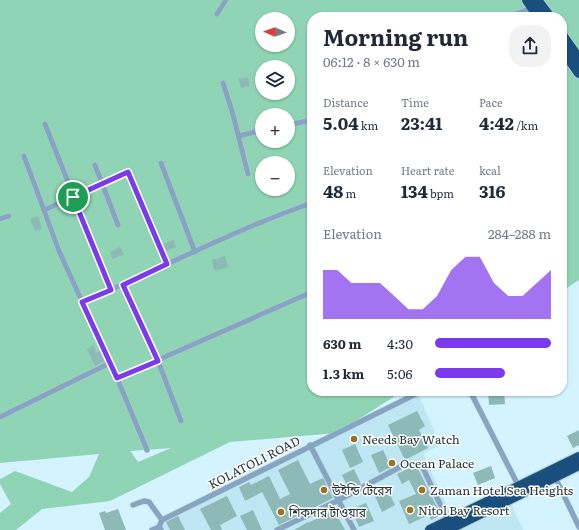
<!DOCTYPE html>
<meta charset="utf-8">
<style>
:root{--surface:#fff;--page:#f2f2f3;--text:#1f2937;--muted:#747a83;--accent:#7c3aed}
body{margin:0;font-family:Literata,"Noto Sans Bengali",serif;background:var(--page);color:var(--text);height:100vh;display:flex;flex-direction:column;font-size:15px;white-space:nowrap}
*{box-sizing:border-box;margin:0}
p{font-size:13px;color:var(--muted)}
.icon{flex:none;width:22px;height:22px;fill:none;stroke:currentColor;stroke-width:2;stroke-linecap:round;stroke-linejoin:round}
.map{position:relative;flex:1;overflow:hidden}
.details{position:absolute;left:307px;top:12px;width:260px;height:384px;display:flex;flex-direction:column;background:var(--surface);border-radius:16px;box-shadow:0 1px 3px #0004}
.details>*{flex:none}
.needle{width:26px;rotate:272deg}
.controls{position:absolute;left:255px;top:12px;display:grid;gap:8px}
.controls a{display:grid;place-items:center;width:40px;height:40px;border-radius:50%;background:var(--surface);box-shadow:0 1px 3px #0004;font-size:20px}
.pin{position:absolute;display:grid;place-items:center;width:34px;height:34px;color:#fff;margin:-17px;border:2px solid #fff;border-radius:50%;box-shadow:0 1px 4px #0007}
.round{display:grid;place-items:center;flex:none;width:42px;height:42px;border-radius:16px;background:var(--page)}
.overview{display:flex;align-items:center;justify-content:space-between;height:68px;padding:0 16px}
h1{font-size:22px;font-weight:700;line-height:30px}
.metrics{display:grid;grid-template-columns:repeat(3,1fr);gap:6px;height:68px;padding:4px 16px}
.metrics div{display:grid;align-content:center}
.metrics b{font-size:17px;font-weight:700}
.metrics small{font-size:11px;font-weight:400}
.metrics p{font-size:11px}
.chart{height:112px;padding:8px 16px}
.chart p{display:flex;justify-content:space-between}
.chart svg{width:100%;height:72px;margin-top:4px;fill:var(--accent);opacity:.7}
ul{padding:0 16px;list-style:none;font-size:13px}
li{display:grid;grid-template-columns:64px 48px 1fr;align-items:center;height:30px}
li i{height:10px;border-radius:5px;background:var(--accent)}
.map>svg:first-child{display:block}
.built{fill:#bee6f3}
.green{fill:#8fd4b4;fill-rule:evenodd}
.building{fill:#8db9b7}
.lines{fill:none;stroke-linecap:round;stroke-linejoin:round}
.street-casing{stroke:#afcdd7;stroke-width:6}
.highway-casing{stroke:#afcdd7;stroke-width:12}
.street{stroke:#87a4c1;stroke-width:5}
.highway{stroke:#1a4f7d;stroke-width:10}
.route-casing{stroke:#fff;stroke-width:8}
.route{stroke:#7c3aed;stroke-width:5}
.poi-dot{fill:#9c7220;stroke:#fff;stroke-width:1.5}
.labels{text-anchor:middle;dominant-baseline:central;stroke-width:3;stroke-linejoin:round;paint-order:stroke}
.poi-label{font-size:12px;fill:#233439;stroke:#fff;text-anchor:start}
.street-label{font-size:12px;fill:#233439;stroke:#fff}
</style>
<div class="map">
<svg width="579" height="530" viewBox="0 0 579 530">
<rect width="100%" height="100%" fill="#d2f3ff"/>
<path class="built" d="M418,393L440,445L423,454L454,521L508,497L523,530H153L155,529L163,516Z"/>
<path class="green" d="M0,0H579V280L562,291V17H312V391H403L337,433L230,442L110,501L42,509L16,530H0V513L11,504L0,484V479L15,471L72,492L89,477L99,454L0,463ZM262,19H288V45H262ZM262,67H288V93H262ZM262,115H288V141H262ZM262,163H288V189H262ZM171,448L138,462L131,452V451Z"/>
<g class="building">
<path d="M248,77L250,86L241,88L239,79Z"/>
<path d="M38,216L42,229L35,231L30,219Z"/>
<path d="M174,240L176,247L166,251L163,244Z"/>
<path d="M120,247L124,254L113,259L110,252Z"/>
<path d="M225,256L228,267L215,271L212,260Z"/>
<path d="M93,345L97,353L100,351L105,361L95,366L87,349Z"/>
<path d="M488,391H504L505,404L489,405Z"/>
<path d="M417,411L425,426L419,430L428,448L405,460L388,425Z"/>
<path d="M579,430V445L573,448L567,436Z"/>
<path d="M355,444L363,462L350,468L342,450Z"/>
<path d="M383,450L391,467L379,473L371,455Z"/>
<path d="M298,460L310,484L323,478L333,498L279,525L262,492L245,501L239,487L249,482L251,485L269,476L280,499L290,494L278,470Z"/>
<path d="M416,465L441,515L431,520L429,515L409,524L399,501L416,494L409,480L402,484L397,474Z"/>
<path d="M491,466L495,478L478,485L473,473Z"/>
<path d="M354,469L361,484L349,490L342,475Z"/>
<path d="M387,488L395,505L382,512L374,494Z"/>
<path d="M227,496L237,516L220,525L222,530H211L200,509Z"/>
<path d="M366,503L374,521L359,527L351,509Z"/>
<path d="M118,509L126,530H105L99,513L105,511L106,513Z"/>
<path d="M253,510L262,530H247L240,516Z"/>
<path d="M334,510L345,530H294L308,522V523Z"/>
<path d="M178,516L185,530H170L166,522Z"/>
</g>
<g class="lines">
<g class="street-casing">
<g id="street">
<path d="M217,14L226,0"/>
<path d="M507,17L532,8"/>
<path d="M223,83L232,111L248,174"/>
<path d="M45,124L111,290"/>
<path d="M288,125L312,120"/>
<path d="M239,136L262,130"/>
<path d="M24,156L59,251L117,378L147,450"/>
<path d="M161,163L195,252"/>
<path d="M95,165L118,225"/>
<path d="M44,210L128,173L167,264"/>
<path d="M0,219L9,216"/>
<path d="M123,285L158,361L181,421"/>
<path d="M82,302C159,270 233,230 312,203"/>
<path d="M117,378L312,292"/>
<path d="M470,391L519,487"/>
<path d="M0,417L110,363"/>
<path d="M310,445L354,530"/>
<path d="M422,466L448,521"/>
<path d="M555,477L579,527"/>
<path d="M133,505L144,501L149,502L162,520"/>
<path d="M152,530L159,527"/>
<path d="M161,530L159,527L162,520L422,391"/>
<path d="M277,530L337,501L400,467"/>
</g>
</g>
<g class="highway-casing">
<g id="highway">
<path d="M527,0L539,17"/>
<path d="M537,0L550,17"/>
<path d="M562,35L579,59"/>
<path d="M562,49L579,73"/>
<path d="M430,530L579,457"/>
<path d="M447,530L579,465"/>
</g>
</g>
<use href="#street" class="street"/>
<use href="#highway" class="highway"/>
</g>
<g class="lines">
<g class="route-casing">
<path id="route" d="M128,172L167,264L123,285L158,361L117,378L82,302L111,290L73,197Z"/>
</g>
<use href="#route" class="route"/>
</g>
<g class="poi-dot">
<circle cx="354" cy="439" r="4"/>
<circle cx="392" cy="463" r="4"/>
<circle cx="324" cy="490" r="4"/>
<circle cx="422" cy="490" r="4"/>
<circle cx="410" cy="510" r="4"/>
<circle cx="281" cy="512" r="4"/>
</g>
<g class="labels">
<g class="poi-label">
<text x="362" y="439">Needs Bay Watch</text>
<text x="400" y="463">Ocean Palace</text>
<text x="332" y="490">উইন্ডি টেরেস</text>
<text x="430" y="490">Zaman Hotel Sea Heights</text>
<text x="418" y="510">Nitol Bay Resort</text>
<text x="289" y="512">শিকদার টাওয়ার</text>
</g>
<g class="street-label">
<text transform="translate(254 462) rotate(-27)">KOLATOLI ROAD</text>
</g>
</g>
</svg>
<div class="controls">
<a><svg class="needle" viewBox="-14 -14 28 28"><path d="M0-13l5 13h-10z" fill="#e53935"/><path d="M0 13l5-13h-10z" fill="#747a83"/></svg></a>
<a><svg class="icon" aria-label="layers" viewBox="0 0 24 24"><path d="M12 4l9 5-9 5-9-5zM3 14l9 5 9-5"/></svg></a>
<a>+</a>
<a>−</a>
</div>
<div class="pin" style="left:73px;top:197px;background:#1e9e55"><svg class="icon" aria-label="arrive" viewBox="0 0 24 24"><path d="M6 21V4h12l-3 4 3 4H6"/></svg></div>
<section class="details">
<div class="overview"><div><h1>Morning run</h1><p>06:12 · 8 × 630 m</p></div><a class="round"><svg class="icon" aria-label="share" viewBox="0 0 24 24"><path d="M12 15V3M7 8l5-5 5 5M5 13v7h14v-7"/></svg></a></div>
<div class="metrics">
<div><p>Distance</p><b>5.04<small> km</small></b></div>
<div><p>Time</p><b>23:41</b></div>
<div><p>Pace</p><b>4:42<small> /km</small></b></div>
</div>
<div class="metrics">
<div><p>Elevation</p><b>48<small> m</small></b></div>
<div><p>Heart rate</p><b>134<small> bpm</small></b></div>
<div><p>kcal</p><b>316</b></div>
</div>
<div class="chart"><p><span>Elevation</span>284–288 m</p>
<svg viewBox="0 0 160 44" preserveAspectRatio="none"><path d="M0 44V14L10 14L20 22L30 22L40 22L50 30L60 38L70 38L80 30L90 14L100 6L110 6L120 22L130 30L140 30L150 22L160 14V44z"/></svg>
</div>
<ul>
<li><b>630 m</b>4:30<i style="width:100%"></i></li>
<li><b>1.3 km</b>5:06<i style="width:60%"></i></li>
</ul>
</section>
</div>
